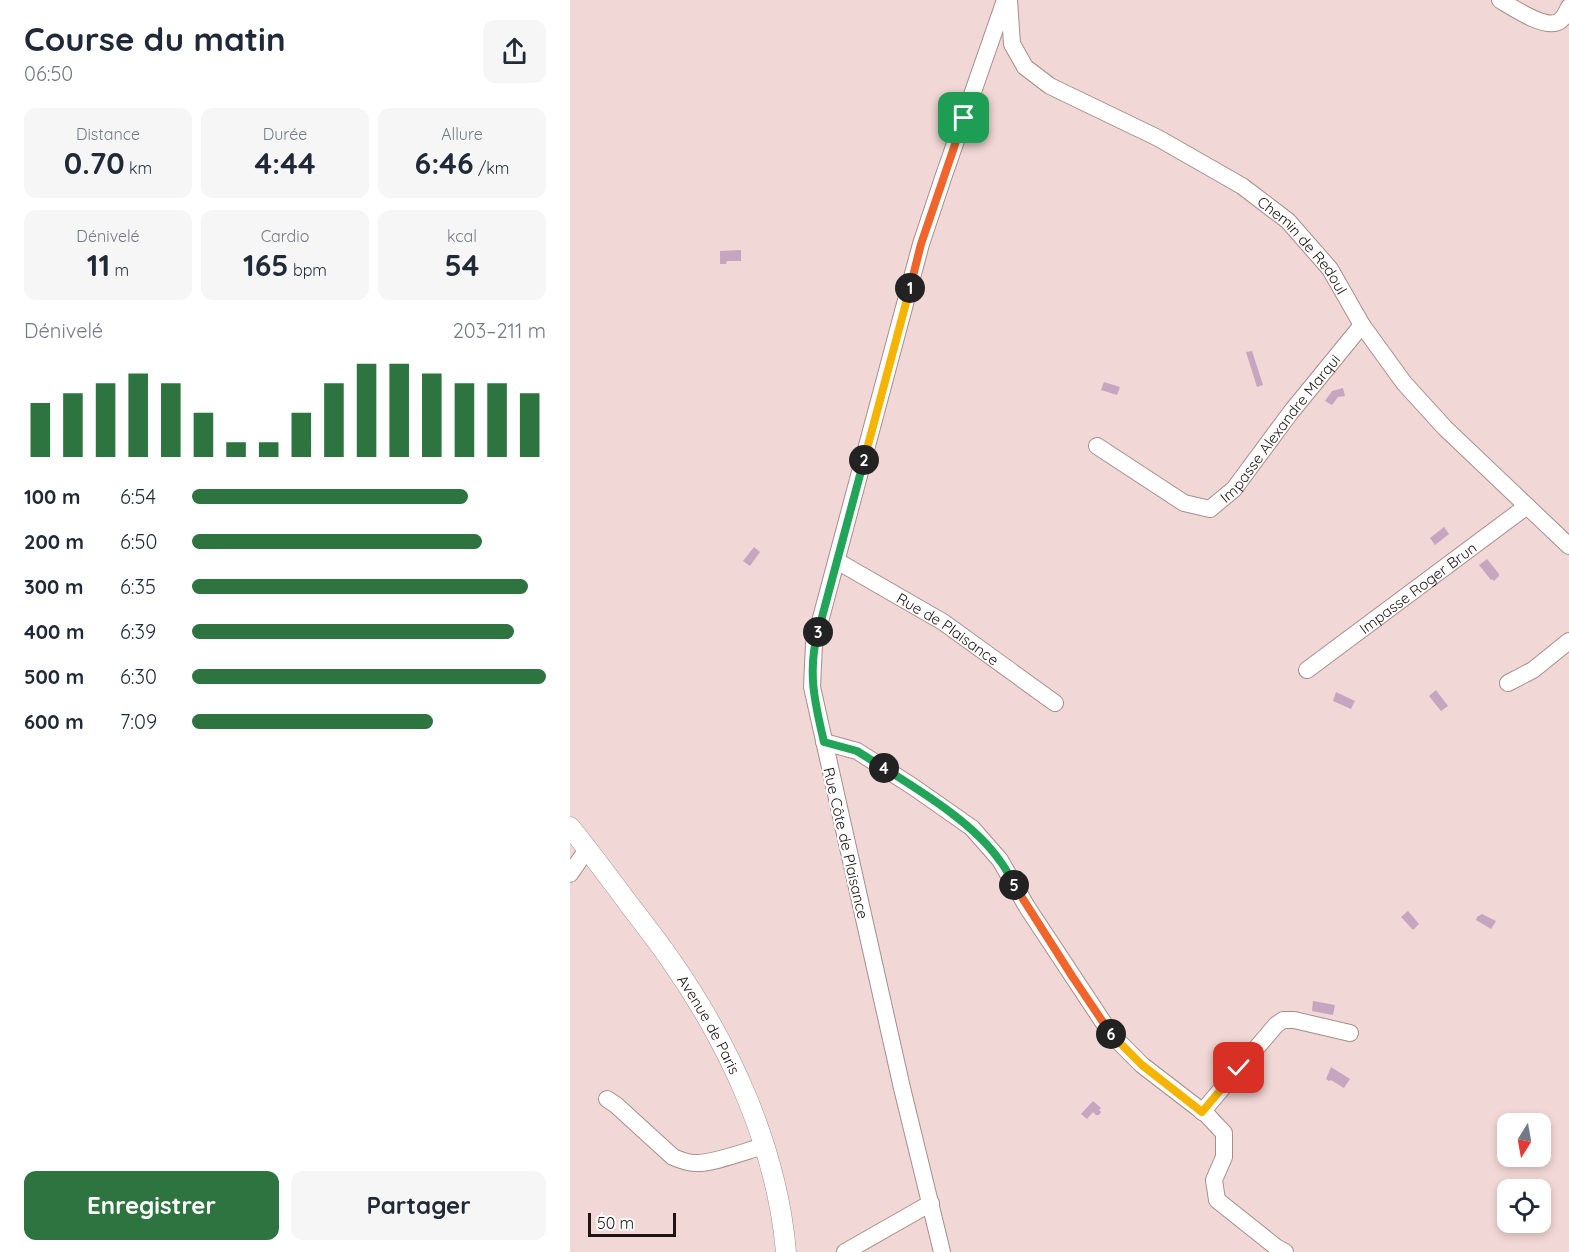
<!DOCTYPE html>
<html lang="fr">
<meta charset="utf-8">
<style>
:root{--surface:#fff;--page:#f6f6f7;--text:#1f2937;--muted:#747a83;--accent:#2e7440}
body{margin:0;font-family:Quicksand,sans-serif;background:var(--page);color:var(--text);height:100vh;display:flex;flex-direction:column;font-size:22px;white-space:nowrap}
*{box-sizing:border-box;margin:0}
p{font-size:20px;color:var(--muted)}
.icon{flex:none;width:33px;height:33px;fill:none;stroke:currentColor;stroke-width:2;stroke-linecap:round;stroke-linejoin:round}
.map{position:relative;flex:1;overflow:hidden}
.side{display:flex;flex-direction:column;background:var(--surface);width:570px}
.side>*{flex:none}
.needle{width:39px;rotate:191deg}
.controls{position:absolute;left:927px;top:1113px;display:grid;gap:12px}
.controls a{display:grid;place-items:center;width:54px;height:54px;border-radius:12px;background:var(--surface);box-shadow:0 3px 9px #0003;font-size:30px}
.scale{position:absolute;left:18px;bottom:15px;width:88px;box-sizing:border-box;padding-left:6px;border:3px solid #1c1312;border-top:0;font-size:16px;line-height:21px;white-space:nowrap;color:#1c1312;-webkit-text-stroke:4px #fff;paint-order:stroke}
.pin{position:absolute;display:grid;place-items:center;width:51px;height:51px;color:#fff;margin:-26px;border-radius:12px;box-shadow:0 3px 9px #0006}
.km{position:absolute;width:30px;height:30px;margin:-15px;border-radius:50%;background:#222;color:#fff;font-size:16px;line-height:30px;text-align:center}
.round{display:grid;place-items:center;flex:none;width:63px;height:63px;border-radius:12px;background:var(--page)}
.summary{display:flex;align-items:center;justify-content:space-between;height:102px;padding:0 24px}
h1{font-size:33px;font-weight:700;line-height:45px}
.stats{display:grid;grid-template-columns:repeat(3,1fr);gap:9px;height:102px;padding:6px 24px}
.stats div{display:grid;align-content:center;border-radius:12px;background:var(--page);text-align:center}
.stats b{font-size:30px;font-weight:700}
.stats small{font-size:16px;font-weight:400}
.stats p{font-size:16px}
.chart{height:168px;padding:12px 24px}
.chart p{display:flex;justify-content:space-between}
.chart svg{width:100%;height:108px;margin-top:6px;stroke:var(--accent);stroke-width:6}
.action{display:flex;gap:12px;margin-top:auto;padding:12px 24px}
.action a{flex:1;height:69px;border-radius:12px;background:var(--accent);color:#fff;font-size:24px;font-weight:700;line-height:69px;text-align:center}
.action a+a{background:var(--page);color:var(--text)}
ul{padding:0 24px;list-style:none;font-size:20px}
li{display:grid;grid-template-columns:96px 72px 1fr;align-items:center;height:45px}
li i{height:15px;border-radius:8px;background:var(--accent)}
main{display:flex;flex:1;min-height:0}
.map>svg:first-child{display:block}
.water{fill:#c6a5c0}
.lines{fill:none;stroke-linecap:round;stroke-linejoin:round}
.minor-casing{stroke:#a68e8c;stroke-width:18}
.major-casing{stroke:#a68e8c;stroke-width:21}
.minor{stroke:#fff;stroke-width:16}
.major{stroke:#fff;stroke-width:20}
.split-1-casing{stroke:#fff;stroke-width:12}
.split-2-casing{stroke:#fff;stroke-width:12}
.split-3-casing{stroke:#fff;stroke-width:12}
.split-4-casing{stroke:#fff;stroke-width:12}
.split-5-casing{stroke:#fff;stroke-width:12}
.split-6-casing{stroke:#fff;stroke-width:12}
.split-7-casing{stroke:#fff;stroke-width:12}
.split-1{stroke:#f0652b;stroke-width:8}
.split-2{stroke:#f5b400;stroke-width:8}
.split-3{stroke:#22a559;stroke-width:8}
.split-4{stroke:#22a559;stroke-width:8}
.split-5{stroke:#22a559;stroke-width:8}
.split-6{stroke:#f0652b;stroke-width:8}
.split-7{stroke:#f5b400;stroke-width:8}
.labels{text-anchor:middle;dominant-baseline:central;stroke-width:4.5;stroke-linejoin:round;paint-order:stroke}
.street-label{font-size:15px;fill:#1c1312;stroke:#fff}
</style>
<main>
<section class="side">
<div class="summary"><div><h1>Course du matin</h1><p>06:50</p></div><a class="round"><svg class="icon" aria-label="share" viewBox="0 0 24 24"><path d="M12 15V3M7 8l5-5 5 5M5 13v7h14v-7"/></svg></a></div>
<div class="stats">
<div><p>Distance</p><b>0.70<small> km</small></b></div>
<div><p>Durée</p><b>4:44</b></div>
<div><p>Allure</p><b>6:46<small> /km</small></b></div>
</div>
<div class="stats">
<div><p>Dénivelé</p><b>11<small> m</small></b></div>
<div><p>Cardio</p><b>165<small> bpm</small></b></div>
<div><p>kcal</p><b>54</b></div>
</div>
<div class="chart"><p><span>Dénivelé</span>203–211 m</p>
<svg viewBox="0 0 160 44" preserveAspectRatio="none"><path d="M5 44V22M15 44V18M25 44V14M35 44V10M45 44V14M55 44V26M65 44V38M75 44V38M85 44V26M95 44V14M105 44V6M115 44V6M125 44V10M135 44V14M145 44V14M155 44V18"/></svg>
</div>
<ul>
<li><b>100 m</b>6:54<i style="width:78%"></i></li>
<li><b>200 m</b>6:50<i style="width:82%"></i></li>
<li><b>300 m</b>6:35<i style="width:95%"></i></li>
<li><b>400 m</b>6:39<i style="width:91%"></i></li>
<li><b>500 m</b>6:30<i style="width:100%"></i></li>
<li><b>600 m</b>7:09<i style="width:68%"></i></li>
</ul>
<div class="action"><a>Enregistrer</a><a>Partager</a></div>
</section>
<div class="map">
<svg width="999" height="1252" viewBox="0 0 999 1252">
<rect width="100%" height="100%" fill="#f1d7d5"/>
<g class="water">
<path d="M171,250V261H157L156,264H150V251Z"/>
<path d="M682,351L693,385L687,387L676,352Z"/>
<path d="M534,382L550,387L547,395L531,390Z"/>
<path d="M773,388L775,396L768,397L762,405L755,401L762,391Z"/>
<path d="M874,527L879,534L865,545L860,538Z"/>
<path d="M184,547L190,552L180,566L173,561Z"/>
<path d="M917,559L929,574V576L924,581L922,579L921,580L909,565Z"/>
<path d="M866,690L878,706L871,711L859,696Z"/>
<path d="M766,692L785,701L781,709L763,701Z"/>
<path d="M838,911L849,924L843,930L831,917Z"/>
<path d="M912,914L926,921L921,929L906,920L907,917Z"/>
<path d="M743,1001L765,1005L763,1015L742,1011Z"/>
<path d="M761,1067L780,1079L774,1088L761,1080L759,1081L756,1079Z"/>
<path d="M523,1101L531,1108L529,1110L531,1112L529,1115H526L523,1112L517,1119L511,1114Z"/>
</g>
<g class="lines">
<g class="minor-casing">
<g id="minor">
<path id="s1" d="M439,0L442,44L455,67L480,86L588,138L672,186L718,221L760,269L792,325L834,383L875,428L999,546"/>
<path d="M930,0C942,7 974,29 988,22C994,19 996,13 999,7"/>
<path id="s2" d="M527,446L614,503L640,509L664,489L721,412L792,325"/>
<path id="s3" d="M267,561L373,622L485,703"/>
<path id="s4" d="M737,670L957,506"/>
<path d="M938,683L963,670L999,641"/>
<path d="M254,742L287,751L342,786L402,828L430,860L457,907L541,1034L572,1065L637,1115L654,1133V1157L644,1180L647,1200L706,1247L715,1252"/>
<path d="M0,874L18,848"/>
<path d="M37,1099L46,1105L103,1157C110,1160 117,1163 125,1163C142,1164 176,1151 194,1146"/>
<path d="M632,1112L706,1025L713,1020H724L780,1033"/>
<path d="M275,1252L361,1203"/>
<path d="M372,1252L332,1088L242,687L244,644L351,244L373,178L435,0"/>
</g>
</g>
<g class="major-casing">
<g id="major">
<path id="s5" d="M0,827C21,853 41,880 61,907C75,925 89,943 102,962C161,1047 207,1148 216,1252"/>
</g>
</g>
<use href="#minor" class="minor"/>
<use href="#major" class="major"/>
</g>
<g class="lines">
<g class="split-1-casing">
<path id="split-1" d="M340,288L351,244L394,118"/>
</g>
<g class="split-2-casing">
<path id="split-2" d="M294,460L340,288"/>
</g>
<g class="split-3-casing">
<path id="split-3" d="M248,632L294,460"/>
</g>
<g class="split-4-casing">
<path id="split-4" d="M248,632C237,671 245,704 254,742L287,751L314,768"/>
</g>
<g class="split-5-casing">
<path id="split-5" d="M314,768C352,792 405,824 430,861C436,868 440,877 444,885"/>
</g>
<g class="split-6-casing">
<path id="split-6" d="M444,885L502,976L541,1034"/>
</g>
<g class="split-7-casing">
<path id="split-7" d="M541,1034L572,1065L632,1112L669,1068"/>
</g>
<use href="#split-1" class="split-1"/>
<use href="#split-2" class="split-2"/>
<use href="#split-3" class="split-3"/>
<use href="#split-4" class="split-4"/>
<use href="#split-5" class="split-5"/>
<use href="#split-6" class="split-6"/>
<use href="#split-7" class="split-7"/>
</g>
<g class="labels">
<g class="street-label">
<text stroke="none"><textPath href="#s1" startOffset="404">Chemin de Redoul</textPath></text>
<text stroke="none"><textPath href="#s2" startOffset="238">Impasse Alexandre Marqui</textPath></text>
<text stroke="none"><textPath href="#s4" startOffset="138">Impasse Roger Brun</textPath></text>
<text stroke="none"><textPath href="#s3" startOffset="130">Rue de Plaisance</textPath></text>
<text transform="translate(276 843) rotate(77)">Rue Côte de Plaisance</text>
<text stroke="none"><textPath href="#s5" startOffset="242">Avenue de Paris</textPath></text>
</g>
</g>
</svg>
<div class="controls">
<a><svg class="needle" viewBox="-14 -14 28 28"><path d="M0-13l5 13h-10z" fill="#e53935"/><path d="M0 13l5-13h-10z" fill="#747a83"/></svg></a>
<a><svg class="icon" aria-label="locate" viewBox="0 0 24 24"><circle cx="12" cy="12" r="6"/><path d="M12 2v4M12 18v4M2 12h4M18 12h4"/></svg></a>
</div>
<div class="scale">50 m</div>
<div class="pin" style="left:394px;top:118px;background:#1e9e55"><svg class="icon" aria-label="arrive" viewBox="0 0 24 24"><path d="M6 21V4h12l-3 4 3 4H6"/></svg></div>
<div class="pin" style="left:669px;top:1068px;background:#d93025"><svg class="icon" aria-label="check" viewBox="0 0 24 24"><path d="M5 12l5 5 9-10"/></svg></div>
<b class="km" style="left:340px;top:288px">1</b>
<b class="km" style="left:294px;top:460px">2</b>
<b class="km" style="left:248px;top:632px">3</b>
<b class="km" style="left:314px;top:768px">4</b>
<b class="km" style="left:444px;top:885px">5</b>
<b class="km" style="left:541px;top:1034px">6</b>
</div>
</main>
